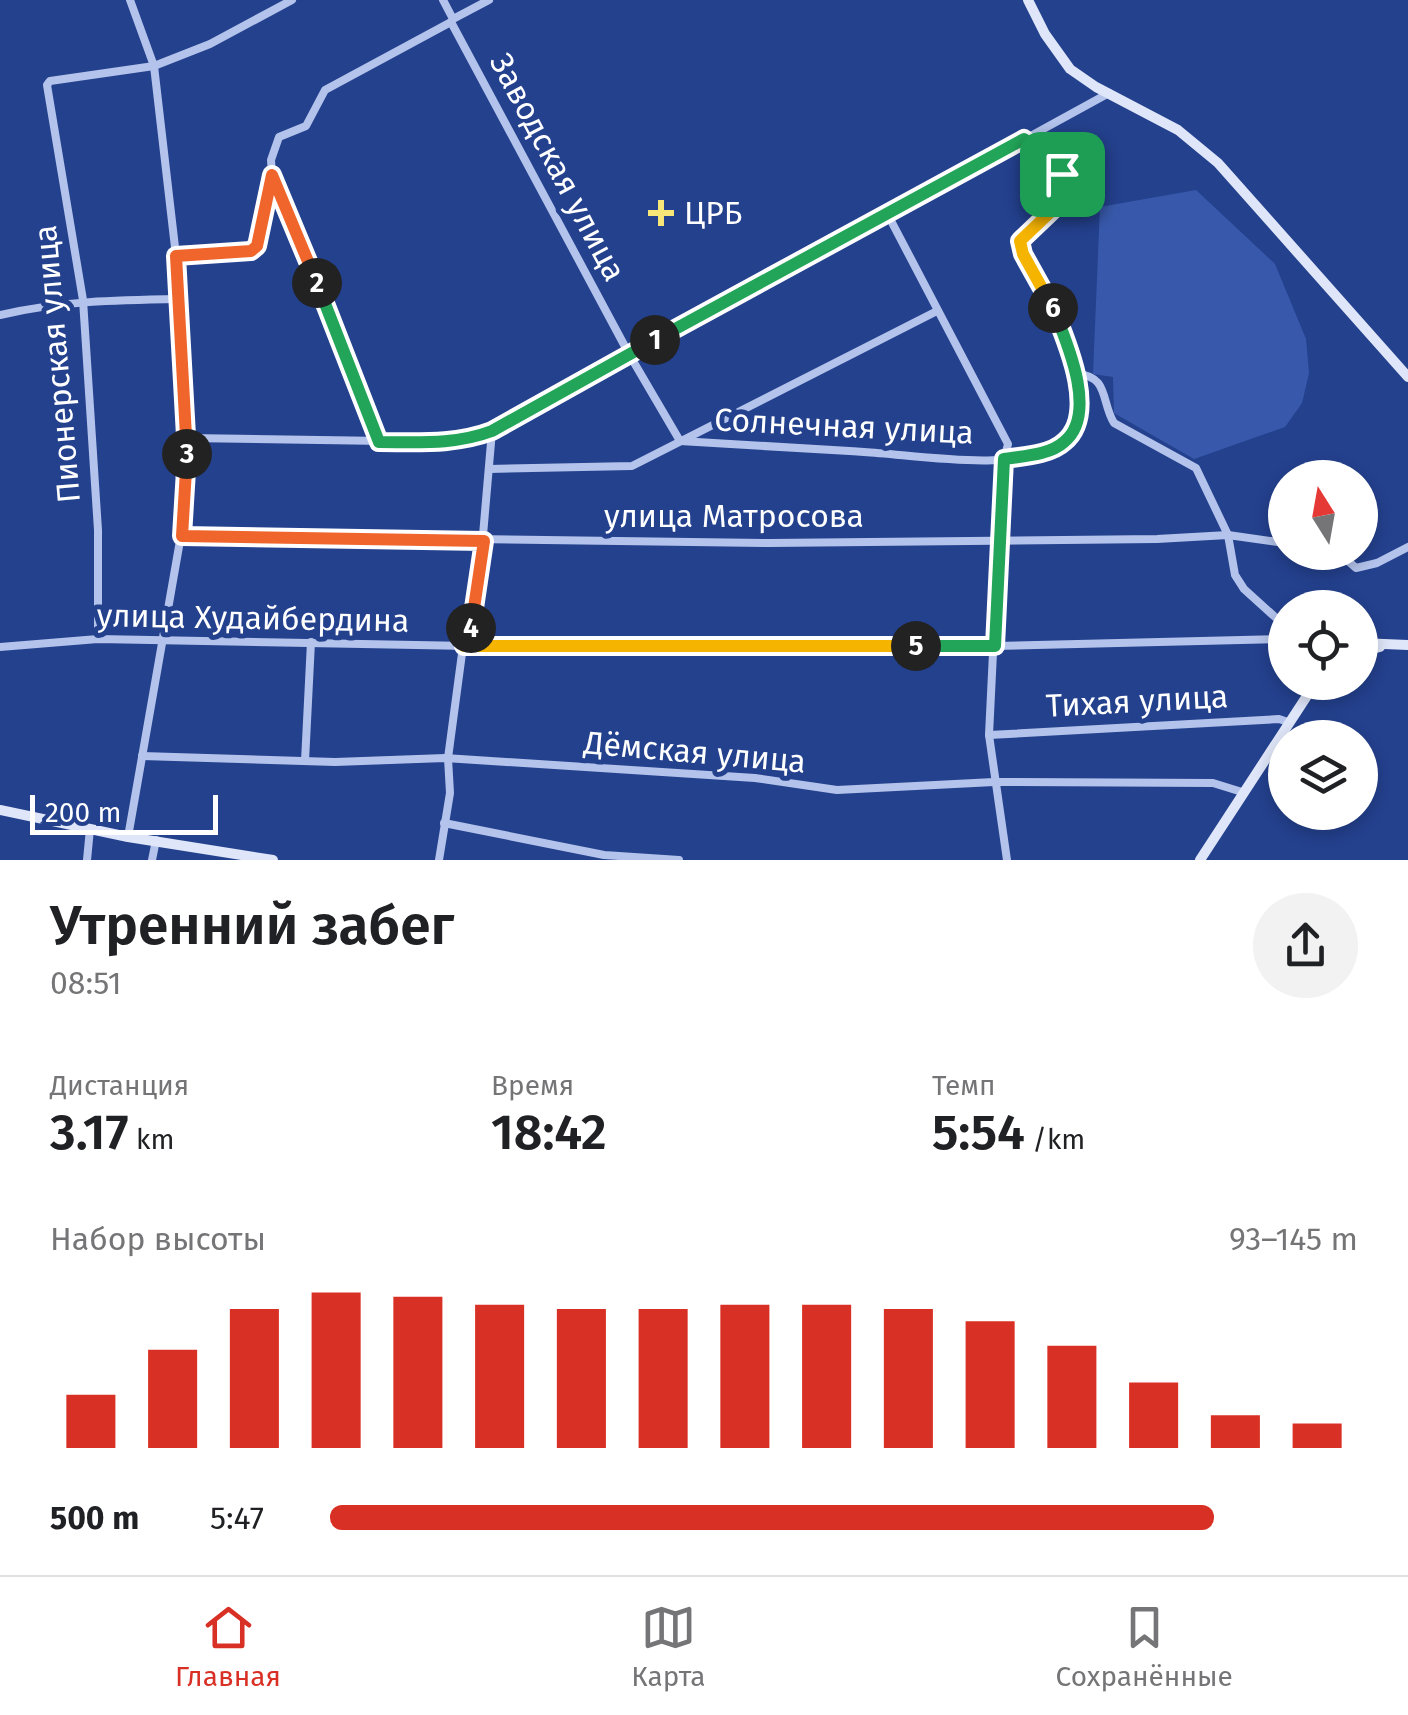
<!DOCTYPE html>
<html lang="ru">
<meta charset="utf-8">
<style>
:root{--surface:#fff;--page:#f2f2f2;--text:#202124;--muted:#757577;--line:#e0e0e0;--accent:#d93025}
body{margin:0;font-family:"Fira Sans",sans-serif;background:var(--page);color:var(--text);height:100vh;display:flex;flex-direction:column;font-size:38px;white-space:nowrap}
*{box-sizing:border-box;margin:0}
p{font-size:32px;color:var(--muted)}
.icon{flex:none;width:55px;height:55px;fill:none;stroke:currentColor;stroke-width:2;stroke-linecap:round;stroke-linejoin:round}
.map{position:relative;height:860px;overflow:hidden}
.drawer{display:flex;flex-direction:column;background:var(--surface);flex:1}
.drawer>*{flex:none}
.needle{width:65px;rotate:349deg}
.tools{position:absolute;left:1268px;top:460px;display:grid;gap:20px}
.tools a{display:grid;place-items:center;width:110px;height:110px;border-radius:50%;background:var(--surface);box-shadow:0 5px 15px #0003;font-size:50px}
.scale{position:absolute;left:30px;bottom:25px;width:188px;box-sizing:border-box;padding-left:10px;border:5px solid #fff;border-top:0;font-size:28px;line-height:35px;white-space:nowrap;color:#fff;-webkit-text-stroke:8px #24418e;paint-order:stroke}
.pin{position:absolute;display:grid;place-items:center;width:85px;height:85px;color:#fff;margin:-42px;border-radius:20px;box-shadow:0 5px 15px #0006}
.km{position:absolute;width:50px;height:50px;margin:-25px;border-radius:50%;background:#222;color:#fff;font-size:28px;line-height:50px;text-align:center}
.round{display:grid;place-items:center;flex:none;width:105px;height:105px;border-radius:52px;background:var(--page)}
.head{display:flex;align-items:center;justify-content:space-between;height:170px;padding:0 50px}
h1{font-size:55px;font-weight:600;line-height:75px}
.figures{display:grid;grid-template-columns:repeat(3,1fr);gap:15px;height:170px;padding:10px 50px}
.figures div{display:grid;align-content:center}
.figures b{font-size:50px;font-weight:600}
.figures small{font-size:28px;font-weight:400}
.figures p{font-size:28px}
.chart{height:280px;padding:20px 50px}
.chart p{display:flex;justify-content:space-between}
.chart svg{width:100%;height:180px;margin-top:10px;stroke:var(--accent);stroke-width:6}
ul{padding:0 50px;list-style:none;font-size:32px}
li{display:grid;grid-template-columns:160px 120px 1fr;align-items:center;height:75px}
li i{height:25px;border-radius:12px;background:var(--accent)}
.dock{display:flex;justify-content:space-around;align-items:center;height:140px;border-top:2px solid var(--line);background:var(--surface);font-size:28px;color:var(--muted)}
.dock a{display:grid;justify-items:center;gap:5px}
.dock .current{color:var(--accent)}
.map>svg:first-child{display:block}
.green{fill:#3859ab}
.lines{fill:none;stroke-linecap:round;stroke-linejoin:round}
.street{stroke:#b3c3eb;stroke-width:8}
.secondary{stroke:#dfe6f9;stroke-width:10}
.split-1-casing{stroke:#fff;stroke-width:20}
.split-2-casing{stroke:#fff;stroke-width:20}
.split-3-casing{stroke:#fff;stroke-width:20}
.split-4-casing{stroke:#fff;stroke-width:20}
.split-5-casing{stroke:#fff;stroke-width:20}
.split-6-casing{stroke:#fff;stroke-width:20}
.split-7-casing{stroke:#fff;stroke-width:20}
.split-1{stroke:#22a559;stroke-width:12}
.split-2{stroke:#22a559;stroke-width:12}
.split-3{stroke:#f0652b;stroke-width:12}
.split-4{stroke:#f0652b;stroke-width:12}
.split-5{stroke:#f5b400;stroke-width:12}
.split-6{stroke:#22a559;stroke-width:12}
.split-7{stroke:#f5b400;stroke-width:12}
.poi-dot{fill:#f6e677;stroke:#24418e;stroke-width:4}
.labels{text-anchor:middle;dominant-baseline:central;stroke-width:10;stroke-linejoin:round;paint-order:stroke}
.street-label{font-size:32px;fill:#fff;stroke:#24418e}
.poi-label{font-size:32px;fill:#fff;stroke:#24418e;text-anchor:start}
</style>
<div class="map">
<svg width="1408" height="860" viewBox="0 0 1408 860">
<rect width="100%" height="100%" fill="#24418e"/>
<path class="green" d="M1196,190L1275,264L1306,339L1309,373L1302,403L1285,427L1194,459L1114,413L1113,377L1093,374L1100,207Z"/>
<g class="lines">
<g class="street">
<path d="M443,0L453,19L451,22L629,354L680,441"/>
<path d="M453,19L489,0"/>
<path d="M888,215L1008,444L1002,468L989,735L1007,860"/>
<path d="M176,256L251,251L257,246L272,175"/>
<path d="M0,315C60,301 117,300 179,299"/>
<path d="M1077,374C1109,376 1101,402 1114,423L1196,468L1228,535L1235,575L1244,589L1285,626"/>
<path d="M188,438L450,442L492,431L1109,93"/>
<path d="M680,441C742,445 803,448 864,452C918,455 1013,473 1061,445C1078,434 1081,400 1079,381C1074,330 1030,287 1020,241L1063,200L1068,186L1062,174L1024,139"/>
<path d="M379,442L303,247L272,175L271,160L279,137L306,126L325,90L451,22"/>
<path d="M489,469L632,466L937,311"/>
<path d="M181,535L770,543L1157,539L1228,535L1285,543"/>
<path d="M1338,552L1356,568L1377,563L1408,547"/>
<path d="M98,639V530L83,300L47,85L50,81L154,66L210,44L292,0"/>
<path d="M0,647L98,639L522,647L995,646L1285,639"/>
<path d="M989,735L1279,719L1288,722"/>
<path d="M142,756L335,762L445,758L755,778L837,790L994,782L1213,783L1242,792"/>
<path d="M305,761L311,642"/>
<path d="M444,823L604,855L679,860"/>
<path d="M128,837L181,535L188,438L176,256L154,66L130,0"/>
<path d="M87,860L90,829"/>
<path d="M152,860L156,840"/>
<path d="M439,860L450,793L448,758L463,646L474,622L478,593L492,431"/>
</g>
<g class="secondary">
<path d="M1028,0L1045,34L1070,69L1096,87L1178,130L1218,163L1408,377"/>
<path d="M1360,643L1408,645"/>
<path d="M1360,652L1380,647"/>
<path d="M0,810L128,837L273,860"/>
<path d="M1200,860L1316,682"/>
</g>
</g>
<g class="lines">
<g class="split-1-casing">
<path id="split-1" d="M655,340L1024,139L1062,174"/>
</g>
<g class="split-2-casing">
<path id="split-2" d="M317,283L379,442C418,442 455,445 492,431L655,340"/>
</g>
<g class="split-3-casing">
<path id="split-3" d="M187,454L176,256L251,251L257,246L272,175L317,283"/>
</g>
<g class="split-4-casing">
<path id="split-4" d="M187,454L182,536L484,541L471,628"/>
</g>
<g class="split-5-casing">
<path id="split-5" d="M471,628L464,646H916"/>
</g>
<g class="split-6-casing">
<path id="split-6" d="M916,646H995L1004,459C1023,456 1050,455 1064,442C1099,414 1066,340 1053,308"/>
</g>
<g class="split-7-casing">
<path id="split-7" d="M1053,308L1023,254L1020,241L1063,200L1068,186L1062,174"/>
</g>
<use href="#split-1" class="split-1"/>
<use href="#split-2" class="split-2"/>
<use href="#split-3" class="split-3"/>
<use href="#split-4" class="split-4"/>
<use href="#split-5" class="split-5"/>
<use href="#split-6" class="split-6"/>
<use href="#split-7" class="split-7"/>
</g>
<path class="poi-dot" d="M656 198h10v10h10v10h-10v10h-10v-10h-10v-10h10z"/>
<g class="labels">
<g class="street-label">
<text transform="translate(558 167) rotate(62)">Заводская улица</text>
<text transform="translate(57 364) rotate(-95)">Пионерская улица</text>
<text transform="translate(844 426) rotate(3)">Солнечная улица</text>
<text x="734" y="516">улица Матросова</text>
<text transform="translate(253 618) rotate(1)">улица Худайбердина</text>
<text transform="translate(1137 701) rotate(-3)">Тихая улица</text>
<text transform="translate(695 752) rotate(5)">Дёмская улица</text>
</g>
<g class="poi-label">
<text x="684" y="213">ЦРБ</text>
</g>
</g>
</svg>
<div class="tools">
<a><svg class="needle" viewBox="-14 -14 28 28"><path d="M0-13l5 13h-10z" fill="#e53935"/><path d="M0 13l5-13h-10z" fill="#757577"/></svg></a>
<a><svg class="icon" aria-label="locate" viewBox="0 0 24 24"><circle cx="12" cy="12" r="6"/><path d="M12 2v4M12 18v4M2 12h4M18 12h4"/></svg></a>
<a><svg class="icon" aria-label="layers" viewBox="0 0 24 24"><path d="M12 4l9 5-9 5-9-5zM3 14l9 5 9-5"/></svg></a>
</div>
<div class="scale">200 m</div>
<div class="pin" style="left:1062px;top:174px;background:#1e9e55"><svg class="icon" aria-label="arrive" viewBox="0 0 24 24"><path d="M6 21V4h12l-3 4 3 4H6"/></svg></div>
<b class="km" style="left:655px;top:340px">1</b>
<b class="km" style="left:317px;top:283px">2</b>
<b class="km" style="left:187px;top:454px">3</b>
<b class="km" style="left:471px;top:628px">4</b>
<b class="km" style="left:916px;top:646px">5</b>
<b class="km" style="left:1053px;top:308px">6</b>
</div>
<section class="drawer">
<div class="head"><div><h1>Утренний забег</h1><p>08:51</p></div><a class="round"><svg class="icon" aria-label="share" viewBox="0 0 24 24"><path d="M12 15V3M7 8l5-5 5 5M5 13v7h14v-7"/></svg></a></div>
<div class="figures">
<div><p>Дистанция</p><b>3.17<small> km</small></b></div>
<div><p>Время</p><b>18:42</b></div>
<div><p>Темп</p><b>5:54<small> /km</small></b></div>
</div>
<div class="chart"><p><span>Набор высоты</span>93–145 m</p>
<svg viewBox="0 0 160 44" preserveAspectRatio="none"><path d="M5 44V31M15 44V20M25 44V10M35 44V6M45 44V7M55 44V9M65 44V10M75 44V10M85 44V9M95 44V9M105 44V10M115 44V13M125 44V19M135 44V28M145 44V36M155 44V38"/></svg>
</div>
<ul>
<li><b>500 m</b>5:47<i style="width:86%"></i></li>
</ul>
</section>
<nav class="dock">
<a class="current"><svg class="icon" aria-label="home" viewBox="0 0 24 24"><path d="M3 11l9-7 9 7M6 9v11h12V9"/></svg>Главная</a>
<a><svg class="icon" aria-label="map" viewBox="0 0 24 24"><path d="M3 6l6-2 6 2 6-2v14l-6 2-6-2-6 2zM9 4v14M15 6v14"/></svg>Карта</a>
<a><svg class="icon" aria-label="saved" viewBox="0 0 24 24"><path d="M7 4h10v16l-5-4-5 4z"/></svg>Сохранённые</a>
</nav>
